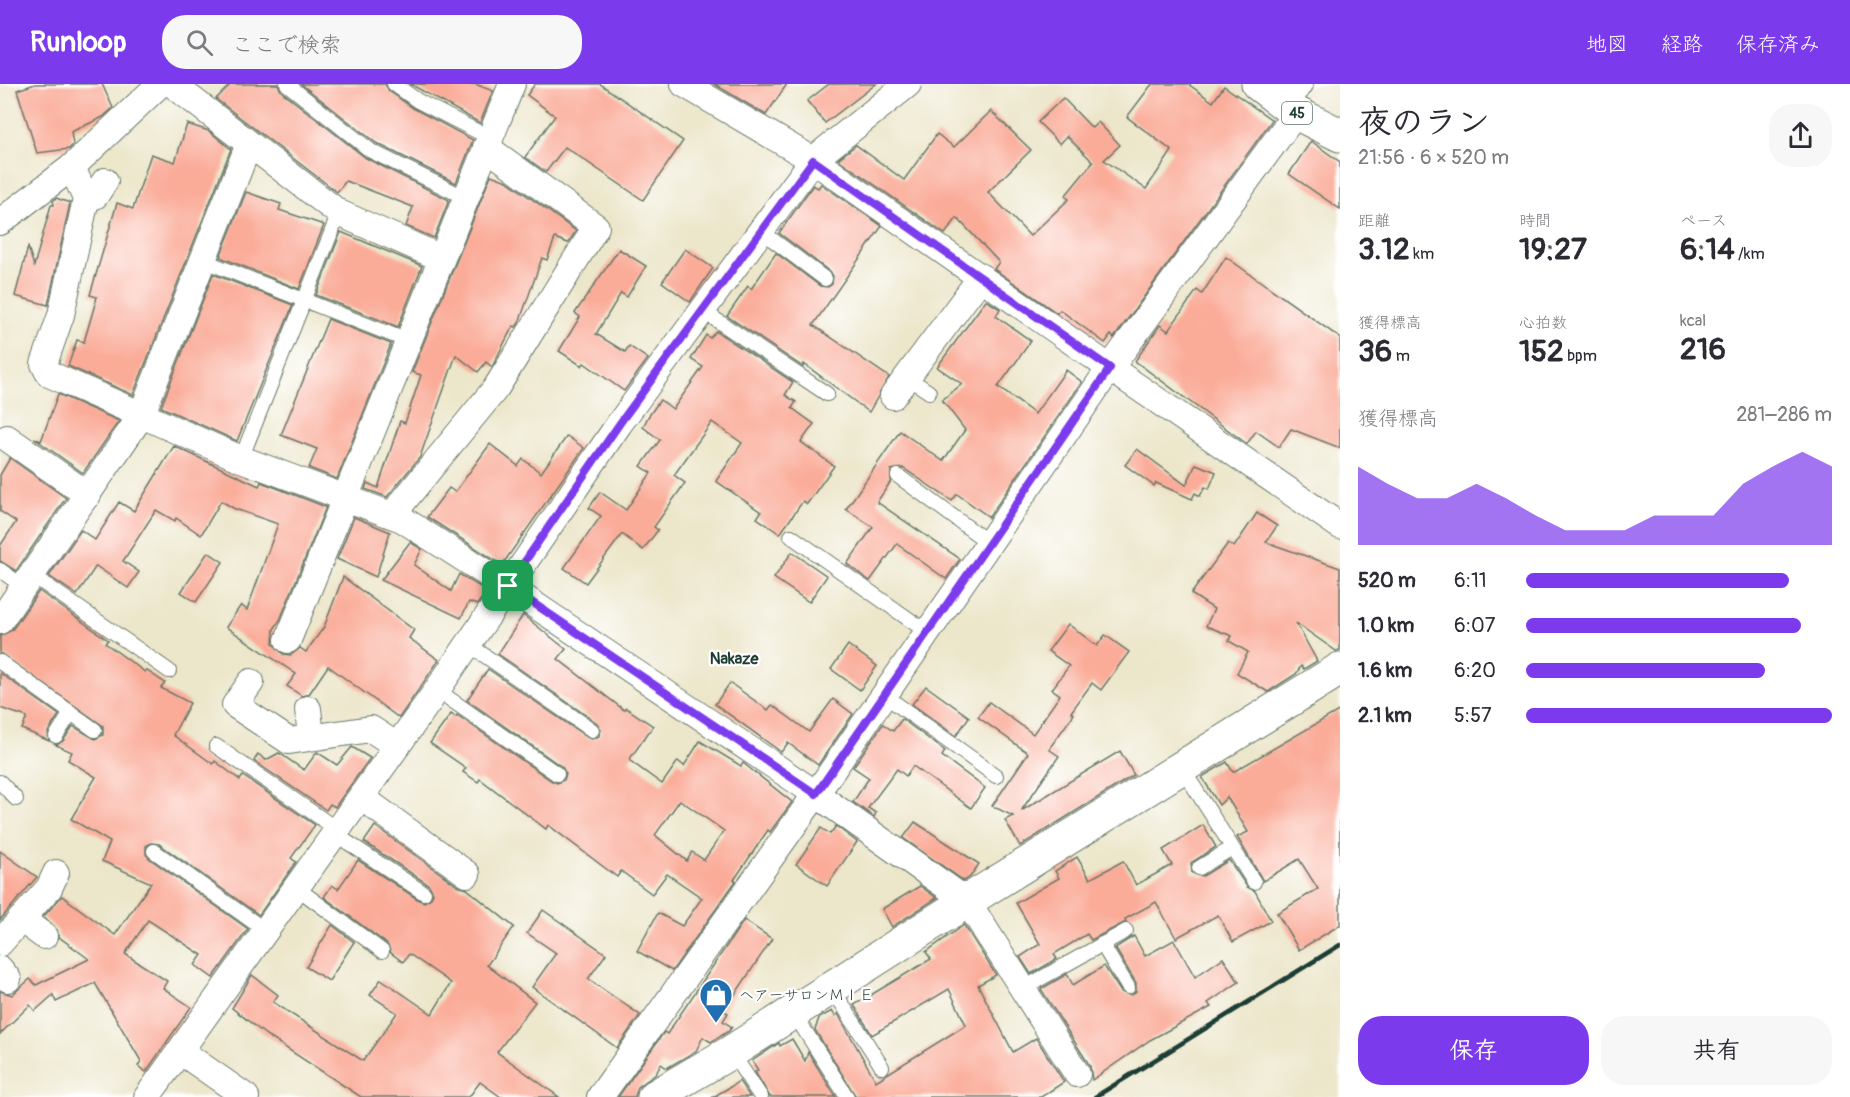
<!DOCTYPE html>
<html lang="ja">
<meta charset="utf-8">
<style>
:root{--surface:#fff;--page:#f7f7f7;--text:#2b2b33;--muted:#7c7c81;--accent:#7c3aed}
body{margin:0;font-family:Pangolin,"Klee One",sans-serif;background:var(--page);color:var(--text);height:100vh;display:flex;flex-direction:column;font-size:22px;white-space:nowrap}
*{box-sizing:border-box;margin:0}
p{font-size:20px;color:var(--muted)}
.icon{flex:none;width:33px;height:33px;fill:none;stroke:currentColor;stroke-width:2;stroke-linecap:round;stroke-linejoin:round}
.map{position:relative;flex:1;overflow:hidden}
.panel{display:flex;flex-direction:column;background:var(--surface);width:510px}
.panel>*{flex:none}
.pin{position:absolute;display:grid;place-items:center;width:51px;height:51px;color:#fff;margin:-26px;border-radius:12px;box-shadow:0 3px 9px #0006}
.round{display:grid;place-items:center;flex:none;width:63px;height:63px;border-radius:24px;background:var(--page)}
.summary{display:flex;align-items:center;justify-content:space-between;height:102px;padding:0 18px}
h1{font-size:33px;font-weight:700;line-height:45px}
.figures{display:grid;grid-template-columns:repeat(3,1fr);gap:9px;height:102px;padding:6px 18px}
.figures div{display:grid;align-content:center}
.figures b{font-size:30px;font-weight:700}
.figures small{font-size:16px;font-weight:400}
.figures p{font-size:16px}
.chart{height:168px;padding:12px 18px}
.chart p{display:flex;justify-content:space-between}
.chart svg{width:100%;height:108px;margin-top:6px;fill:var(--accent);opacity:.7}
.button{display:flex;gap:12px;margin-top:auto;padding:12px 18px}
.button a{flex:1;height:69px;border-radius:24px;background:var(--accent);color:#fff;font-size:24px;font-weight:700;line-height:69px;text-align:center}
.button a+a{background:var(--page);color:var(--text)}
ul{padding:0 18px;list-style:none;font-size:20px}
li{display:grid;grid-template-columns:96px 72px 1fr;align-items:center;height:45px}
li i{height:15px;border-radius:8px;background:var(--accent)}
header{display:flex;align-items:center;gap:36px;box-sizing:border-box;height:84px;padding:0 30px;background:var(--accent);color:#fff}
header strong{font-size:28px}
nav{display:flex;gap:33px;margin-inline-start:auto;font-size:21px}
.search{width:420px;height:54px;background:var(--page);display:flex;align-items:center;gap:15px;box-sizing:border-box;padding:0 21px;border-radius:24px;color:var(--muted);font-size:22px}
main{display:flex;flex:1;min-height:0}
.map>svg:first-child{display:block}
.building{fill:#faac99;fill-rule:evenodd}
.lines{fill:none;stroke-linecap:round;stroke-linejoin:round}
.lane-casing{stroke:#677868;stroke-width:16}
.street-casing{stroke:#677868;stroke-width:28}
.secondary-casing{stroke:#677868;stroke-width:35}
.primary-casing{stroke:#677868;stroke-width:35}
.lane{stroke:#fff;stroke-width:14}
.street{stroke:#fff;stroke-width:26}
.secondary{stroke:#fff;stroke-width:33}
.primary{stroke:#fff;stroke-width:33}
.rail{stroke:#1f3d34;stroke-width:4.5}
.route-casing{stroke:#fff;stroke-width:12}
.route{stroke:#7c3aed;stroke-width:8}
.labels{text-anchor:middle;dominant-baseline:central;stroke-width:4.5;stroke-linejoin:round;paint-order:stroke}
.shield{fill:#fff;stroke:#627771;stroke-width:1.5}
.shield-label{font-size:14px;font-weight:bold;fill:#1f3d34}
.poi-label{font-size:15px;fill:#1f3d34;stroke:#fff;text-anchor:start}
.neighbourhood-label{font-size:16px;font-weight:bold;fill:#1f3d34;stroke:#fff}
</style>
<header>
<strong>Runloop</strong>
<div class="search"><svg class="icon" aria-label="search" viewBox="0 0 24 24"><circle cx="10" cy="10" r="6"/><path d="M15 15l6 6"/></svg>ここで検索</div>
<nav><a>地図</a><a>経路</a><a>保存済み</a></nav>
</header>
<main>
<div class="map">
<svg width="1340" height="1013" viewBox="0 0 1340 1013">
<rect width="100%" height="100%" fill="#fff"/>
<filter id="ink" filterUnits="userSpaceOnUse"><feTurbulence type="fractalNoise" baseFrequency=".0167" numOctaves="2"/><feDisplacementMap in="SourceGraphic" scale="12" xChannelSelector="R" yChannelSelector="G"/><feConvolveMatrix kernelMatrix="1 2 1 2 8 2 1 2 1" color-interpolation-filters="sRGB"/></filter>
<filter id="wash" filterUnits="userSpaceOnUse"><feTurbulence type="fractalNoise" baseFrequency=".008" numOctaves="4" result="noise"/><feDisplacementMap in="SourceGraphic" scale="24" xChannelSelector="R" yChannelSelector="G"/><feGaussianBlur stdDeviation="1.35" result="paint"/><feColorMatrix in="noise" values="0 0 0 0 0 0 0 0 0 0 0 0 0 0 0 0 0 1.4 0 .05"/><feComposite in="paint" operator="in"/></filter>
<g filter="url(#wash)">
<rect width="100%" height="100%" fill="#ece6ca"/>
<g id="blocks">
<g class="building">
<path d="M35,0H102L113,24L103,33L71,48L73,61L69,65L37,69L17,6Z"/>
<path d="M231,0H278L281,7L366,74L449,116L434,154L406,142L413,123L346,97L337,108L216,15Z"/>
<path d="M301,0H385L389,7L413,24L473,56L456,99L376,59Z"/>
<path d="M410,0H475L493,7L480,39Z"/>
<path d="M535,0H600L683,57L643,116L565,63L546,88L525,73L555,32L527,11Z"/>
<path d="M714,0H787L766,31Z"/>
<path d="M829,0H876L825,39L807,17Z"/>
<path d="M1152,0H1188L1213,18L1224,2L1272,36L1114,254L1111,251L1105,259L1060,226L1057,229L994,185L999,178L957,134L945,150L838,75L856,61L904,96L937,50L954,63L991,27L1031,66L988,108L1030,152L1069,115L1065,112L1093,78L1067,52L1060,60L1038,38L1063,14L1092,44L1098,38L1120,61L1104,76L1146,105L1172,67L1127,33Z"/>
<path d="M187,40L209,47L231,65L133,311L68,282L77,256L84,258L97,213L90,211L117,119L133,125L151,70L175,78Z"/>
<path d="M1311,57L1340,78V125L1289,90Z"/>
<path d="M491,91L507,97L576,147L568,159L555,154L547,176L542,174L519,239L516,243L513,242L492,283L486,278L478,288L456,271L420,373L387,413L365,405L367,399L378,404L400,337L405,339L421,291L412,288Z"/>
<path d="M821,100L882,142L813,241L889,293L869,328L804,280L803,283L727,232L748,202L751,205L776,169L820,202L828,203L832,200L833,192L830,188L779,149L813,101L818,104Z"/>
<path d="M246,108L281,120L279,126L324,141L299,205L220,173Z"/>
<path d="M56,114L70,119L48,221L15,212L28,163L34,182L51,121H54L53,117Z"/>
<path d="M341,148L422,182L398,243L316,211Z"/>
<path d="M619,165L646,182L627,213L621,209L596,250L625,268L629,262L648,275L624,307L584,279L582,282L559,267L580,233L575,229Z"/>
<path d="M685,165L713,184L690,218L662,198Z"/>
<path d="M1226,173L1340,254V364L1291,345L1279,363L1256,347L1247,360L1135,277L1160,241L1168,247L1197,206L1202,210Z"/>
<path d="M213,190L293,221L237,357L161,323Z"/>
<path d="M986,216L1000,225L996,232L1031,257L998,303L1035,330L1066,286L1082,298L989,433L957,410L952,417L903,384L891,386V397L877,418L960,475L946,495L897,460L870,497L847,480L873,443L846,425L900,347L943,377L965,346L942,316L962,300L937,283Z"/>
<path d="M328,235L391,260L337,395L309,384L317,365L281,351Z"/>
<path d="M716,247L793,298L785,311L796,318L792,324L814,340L801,358L834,382L807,420L803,417L780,450L757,434L761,428L716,397L742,359L712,338L674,391L685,399L654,443L658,446L643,466L622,450L586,499L564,484L601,432L589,424L600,408L626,426L651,389L641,382L660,356L643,343L648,333L660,316L673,325L703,283L691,275L706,251L710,254Z"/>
<path d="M58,310L119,337L83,389L34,354L41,357Z"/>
<path d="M567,352L584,364L502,481L427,433L449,404L455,408L490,360L518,382L523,375L541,389Z"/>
<path d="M174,362L259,402L261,398L326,423L280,536L274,545L273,559L283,570L291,571L300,564L306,568L324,543L343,493L414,546L409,554L439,576L399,634L328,582L309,610L302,612L287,602L296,590L226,543L241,521L247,526L278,440L235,425L221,417L201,451L176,434L175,437L156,426L123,477L139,488L128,504L96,482L77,511L49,492L81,446L95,456L119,418L134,427Z"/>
<path d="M1137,365L1186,401L1196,380L1216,388L1209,405L1205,403L1200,412L1195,409L1192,415L1156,399L1154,402L1125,381Z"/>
<path d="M10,374L66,414L16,487L0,477V462L16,438L0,427V391Z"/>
<path d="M1257,429L1277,442L1266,458L1340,484V566L1336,567L1296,539L1317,577L1304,585L1301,582L1296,590L1268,608L1237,589L1248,568L1229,557L1232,552L1206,542L1214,525L1191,510L1228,459L1234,463Z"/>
<path d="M354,433L390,448L376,493L337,475Z"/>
<path d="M410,458L422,465L414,481L451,507L459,490L487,507L477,521L469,518L461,534L381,496Z"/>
<path d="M208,468L223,478L196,518L181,508Z"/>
<path d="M792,468L827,492L809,518L774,494Z"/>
<path d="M39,507L108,556L105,559L145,588L146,586L165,599L161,604L190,619L173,651L213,680L215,677L240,696L243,692L315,741L291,774L296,778L259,831L159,760L151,759L146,762V770L149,774L248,845L213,894L195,881L202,871L148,836L125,870L167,897L163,904L191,923L146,988L138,982L141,977L95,899L56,918L53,911L35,927L30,921L0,950V907L12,911L30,895L36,901L89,875L59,853L57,846L43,833L62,812L115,851L151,799L102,777L110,758L71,735L96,693L68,676L72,668L56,661L63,657L73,642L95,655L103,651V642L0,569V552L12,546Z"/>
<path d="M523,531L566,565L558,575L624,626L626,624L653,642L629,676L662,700L678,677L684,682L700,657L741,682L743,679L792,718L770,748L768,746L734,796L736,797L672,887L637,867L658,829L682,842L702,814L667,790L652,810L621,787L617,793L548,741L546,745L480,695L478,698L463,688L466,684L430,659L451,630L456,633L457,631L552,697L557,699L564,696L566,690L562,683L467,616L488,585L587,653L592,655L599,652L601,646L597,639L498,570ZM680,716L724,747L704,776L692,768L687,777L655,751Z"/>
<path d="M1068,540L1097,562L1105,551L1129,568L1101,606L1092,599L1071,628L1074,630L1051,662L1050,666L1059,672L1021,727L1120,667L1134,691L1020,762L1005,736L1013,732L992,722L1028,669L978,633L989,618L1033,650L1060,611L1052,605L1069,582L1048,567Z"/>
<path d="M848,561L877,582L860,606L831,585Z"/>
<path d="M0,589L59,631L48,648L49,657L22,645L27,633L0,624Z"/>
<path d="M730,599L768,626L772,621L809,648L833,615L853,630L818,681L788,659L781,668L715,620Z"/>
<path d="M926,602L969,633L956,652L912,620Z"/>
<path d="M1340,626V841L1299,866L1277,829L1318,805L1299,775L1263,797L1237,753L1248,748L1227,713L1219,721L1202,693L1227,678L1233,688Z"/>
<path d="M902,635L945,667L942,672L985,704L971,724L913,682L906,692L897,685L868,724L876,729L874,733L853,718L869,694L853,683L883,640L893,647Z"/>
<path d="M352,663L370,674L335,723L330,720L326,726L254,677L258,670L266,676L279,669L304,686L317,668L337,681Z"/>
<path d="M915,738L979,780L970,793L964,797L903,754Z"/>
<path d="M1203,741L1216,763L1191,779L1192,789L1203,792L1229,776L1247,803L1255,807L1271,837L1233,858L1218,831L1176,854L1156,818L1125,835L1126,838L1091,856L1087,850L1054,870L1057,875L1031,890L1020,873L1040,860L1016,819L1059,794L1055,787L1077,773L1090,795L1123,777L1136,801L1172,781L1163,766Z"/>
<path d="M375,742L458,802L467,805L514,843L487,881L535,918L497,968L559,1013H501L480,998L469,1013H361L266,951L232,924L252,891L278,911L273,918L363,977L397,929L370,911L381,895L432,930L451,899L409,870L403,878L391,869L387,860L324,813L332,801L338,805L358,776L419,816L424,818L431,814L433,809L429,801L364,758Z"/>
<path d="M836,742L857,758L827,802L796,780L821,744L830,750Z"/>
<path d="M0,767L37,793L0,836Z"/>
<path d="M920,802L937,814L892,843L882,825Z"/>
<path d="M543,826L606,870L588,895L640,931L617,964L532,903L556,869L527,849Z"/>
<path d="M744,836L772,855L724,927L728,929L723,937L732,943L729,947L711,958L703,953L696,967L667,984L661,980L656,990L638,1003L635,1013H618L664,948L667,950Z"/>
<path d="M332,841L354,858L329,897L306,883Z"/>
<path d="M964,841L996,891L978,901L1013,968L1036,954L1064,998L1041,1013H856L815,946L819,934L832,927L835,932L838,930L876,997L966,941L949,905L872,951L854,921L931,875L926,868Z"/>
<path d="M1134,852L1145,872L1174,856L1195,893L1223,874L1239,898L1208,919L1211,923L1150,956L1092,996L1090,982L1041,905L1067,890L1073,901L1104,882L1121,908L1132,911L1136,907V899L1115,864Z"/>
<path d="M792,955L805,977L808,968L836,1013H770L755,988L758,986L752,977L779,959L780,962Z"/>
<path d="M739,997L750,1013H713L730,1003Z"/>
</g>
</g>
</g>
<g filter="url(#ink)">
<use href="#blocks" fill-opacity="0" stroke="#677868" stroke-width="1.5"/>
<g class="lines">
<g class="lane-casing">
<g id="lane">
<path d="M287,0L371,67L466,114"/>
<path d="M394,0L418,17L490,54"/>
<path d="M761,147L825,195"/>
<path d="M202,176L408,257"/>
<path d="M703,227L827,310"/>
<path d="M907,293L929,308"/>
<path d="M241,375L339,129"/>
<path d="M898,392L989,459"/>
<path d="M791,452L927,548"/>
<path d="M0,486L24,503"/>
<path d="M32,491L169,587"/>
<path d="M468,560L592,646"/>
<path d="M0,578L95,646"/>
<path d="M437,606L557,690"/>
<path d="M884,611L996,692"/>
<path d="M56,652L71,629"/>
<path d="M216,662L338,746"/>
<path d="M1182,684L1254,798"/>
<path d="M0,698L16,715"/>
<path d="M335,750L424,809"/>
<path d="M154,767L266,847"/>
<path d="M1199,784L1232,764"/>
<path d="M297,804L382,867"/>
<path d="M1102,860L1128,903"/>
<path d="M832,904L882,983"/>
<path d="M1022,905L1126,847"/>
<path d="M793,928L847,1013"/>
<path d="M731,968L761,1013"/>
</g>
</g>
<g class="street-casing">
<g id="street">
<path d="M172,0L339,129L441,174"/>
<path d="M1285,20L1300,0"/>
<path d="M1296,29L1110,284L1340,442"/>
<path d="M72,83L86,115L61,231L44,280L49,290L241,375L402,435L508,503L816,710L967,817L1077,990"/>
<path d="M86,115L95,112L105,97"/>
<path d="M0,138L72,83L160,0"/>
<path d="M893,312L981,193"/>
<path d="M7,354L88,411"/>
<path d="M392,431L496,304L596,143L486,63"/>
<path d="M0,537L141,332L249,60"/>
<path d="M288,556L512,0"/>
<path d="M251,598L235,621L289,657L371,645L397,662"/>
<path d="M308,625L311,653"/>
<path d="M361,713L467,790"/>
<path d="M21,835L44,852"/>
<path d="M0,859L49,804L56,789"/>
<path d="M0,885L8,895"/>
<path d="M180,967L246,1013"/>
<path d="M147,1013L437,606L619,340L813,76L908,0"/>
<path d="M600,1013L816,710L1110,284L813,76L684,0"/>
</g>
</g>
<g class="secondary-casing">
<path id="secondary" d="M654,1013L731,968L967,817L1340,585"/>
</g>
<g class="primary-casing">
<path id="primary" d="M1258,0L1296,29L1340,51"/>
</g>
<use href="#lane" class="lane"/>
<use href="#street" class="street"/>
<use href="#secondary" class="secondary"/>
<use href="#primary" class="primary"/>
<path class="rail" d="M1095,1013L1340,861"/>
</g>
</g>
<g class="lines" filter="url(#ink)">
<g class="route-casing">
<path id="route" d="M813,76L1110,284L816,710L508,502L620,339Z"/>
</g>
<use href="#route" class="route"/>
</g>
<defs>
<g id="shop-pin" transform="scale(1.725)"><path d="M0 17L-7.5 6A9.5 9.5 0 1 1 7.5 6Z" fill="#1f6fb2" stroke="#fff"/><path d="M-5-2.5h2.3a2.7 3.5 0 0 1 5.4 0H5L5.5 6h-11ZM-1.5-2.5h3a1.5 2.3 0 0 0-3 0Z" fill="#fff"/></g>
</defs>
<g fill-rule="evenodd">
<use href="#shop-pin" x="716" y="911"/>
</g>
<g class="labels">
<rect class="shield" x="1282" y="18" width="30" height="22" rx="4.5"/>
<g class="shield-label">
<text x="1297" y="29">45</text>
</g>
<g class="poi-label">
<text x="739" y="911">ヘアーサロンＭＩＥ</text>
</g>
<g class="neighbourhood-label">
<text x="734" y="575">Nakaze</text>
</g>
</g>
</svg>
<div class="pin" style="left:508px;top:502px;background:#1e9e55"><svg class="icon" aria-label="arrive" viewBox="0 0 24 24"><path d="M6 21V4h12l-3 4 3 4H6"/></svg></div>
</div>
<section class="panel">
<div class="summary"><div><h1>夜のラン</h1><p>21:56 · 6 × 520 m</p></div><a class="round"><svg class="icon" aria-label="share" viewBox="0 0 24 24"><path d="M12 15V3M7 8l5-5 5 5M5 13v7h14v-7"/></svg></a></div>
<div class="figures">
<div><p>距離</p><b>3.12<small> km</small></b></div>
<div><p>時間</p><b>19:27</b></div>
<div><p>ペース</p><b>6:14<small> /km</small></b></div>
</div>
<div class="figures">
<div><p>獲得標高</p><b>36<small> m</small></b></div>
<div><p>心拍数</p><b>152<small> bpm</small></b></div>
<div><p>kcal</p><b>216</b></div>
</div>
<div class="chart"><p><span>獲得標高</span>281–286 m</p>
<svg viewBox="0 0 160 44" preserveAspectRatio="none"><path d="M0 44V12L10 19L20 25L30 25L40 19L50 25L60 32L70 38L80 38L90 38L100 32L110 32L120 32L130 19L140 12L150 6L160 12V44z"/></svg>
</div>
<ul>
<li><b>520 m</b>6:11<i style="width:86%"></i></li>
<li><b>1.0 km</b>6:07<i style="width:90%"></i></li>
<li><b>1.6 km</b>6:20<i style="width:78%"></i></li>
<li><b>2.1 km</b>5:57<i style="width:100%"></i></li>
</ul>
<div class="button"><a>保存</a><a>共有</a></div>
</section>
</main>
